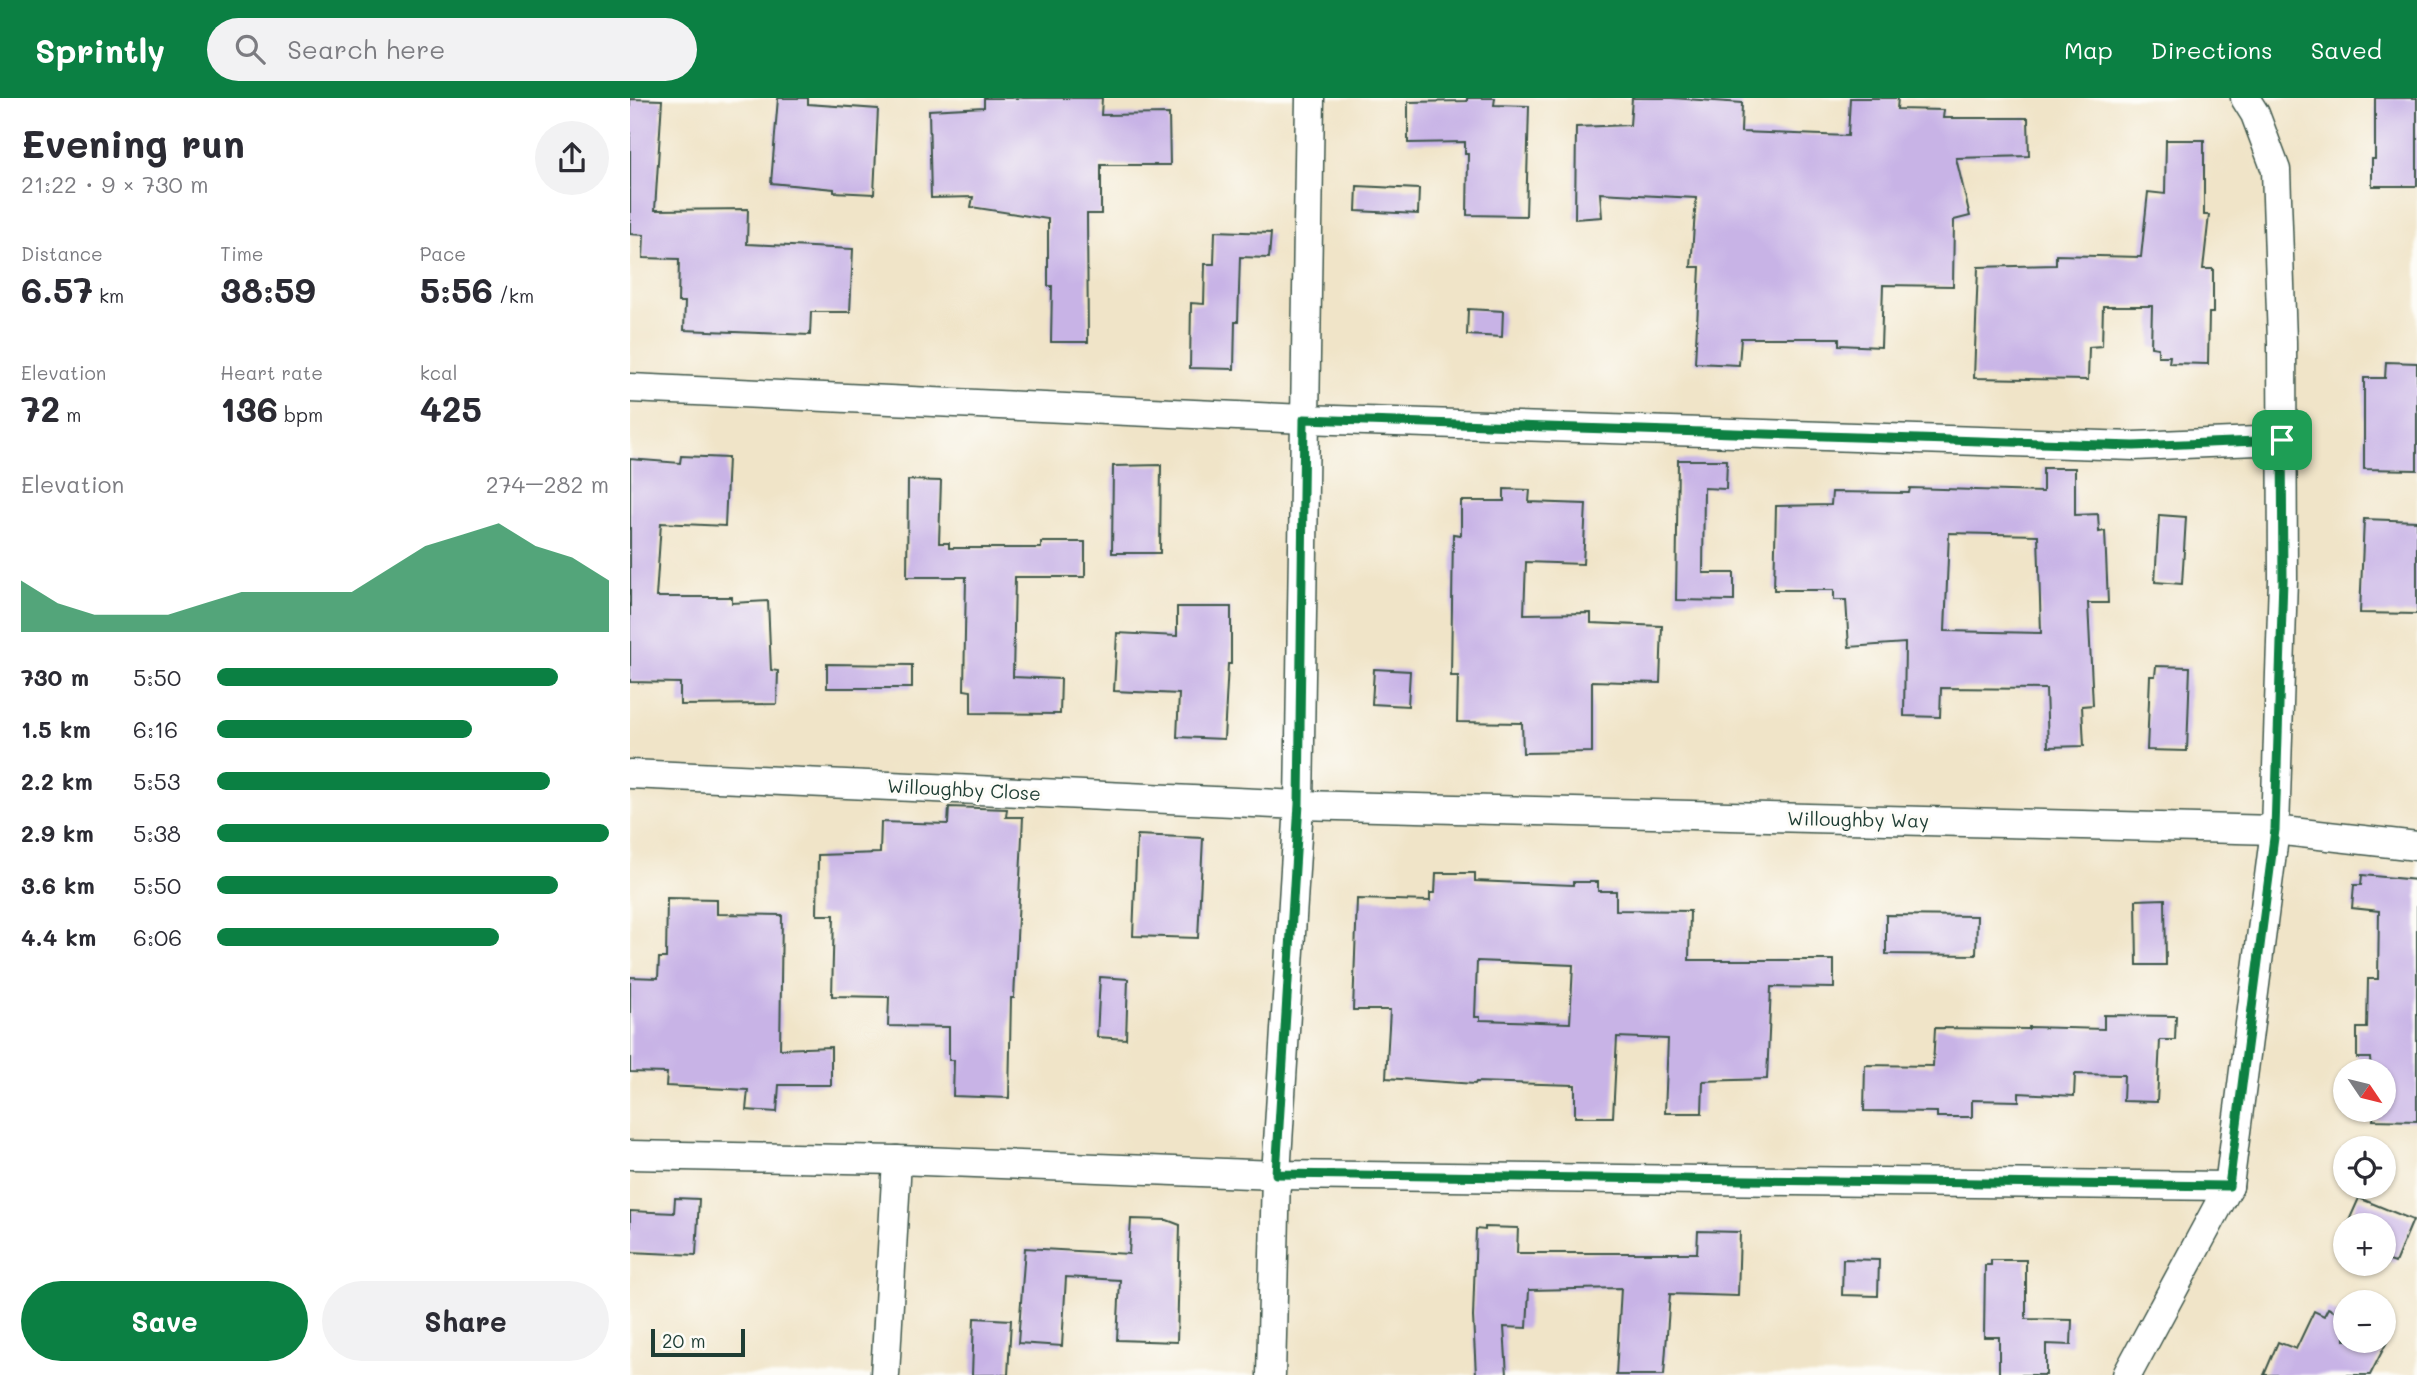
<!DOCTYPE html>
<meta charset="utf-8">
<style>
:root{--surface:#fff;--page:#f2f2f3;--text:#2b2b33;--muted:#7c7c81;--accent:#0b8043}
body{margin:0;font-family:Mali,sans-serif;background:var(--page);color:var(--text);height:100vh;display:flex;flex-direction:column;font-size:26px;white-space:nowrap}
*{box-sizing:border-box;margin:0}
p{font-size:23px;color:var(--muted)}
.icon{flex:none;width:38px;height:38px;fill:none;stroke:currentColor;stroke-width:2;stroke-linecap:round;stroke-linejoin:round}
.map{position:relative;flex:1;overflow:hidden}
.drawer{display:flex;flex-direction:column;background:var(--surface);width:630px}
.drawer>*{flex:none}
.needle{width:46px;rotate:125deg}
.tools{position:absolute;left:1703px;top:961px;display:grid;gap:14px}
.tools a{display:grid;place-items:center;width:63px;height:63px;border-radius:50%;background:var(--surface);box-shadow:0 2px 5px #0004;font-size:35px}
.scale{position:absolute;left:21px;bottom:18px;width:94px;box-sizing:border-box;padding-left:7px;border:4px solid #1f3d34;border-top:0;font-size:19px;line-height:24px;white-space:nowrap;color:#1f3d34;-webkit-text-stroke:5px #fdfcf7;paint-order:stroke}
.pin{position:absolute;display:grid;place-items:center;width:60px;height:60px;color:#fff;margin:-30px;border-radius:14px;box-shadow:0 4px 10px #0006}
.round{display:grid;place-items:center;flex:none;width:74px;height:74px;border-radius:37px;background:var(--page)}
.headline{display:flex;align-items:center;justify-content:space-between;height:119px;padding:0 21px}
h1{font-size:38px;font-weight:700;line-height:52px}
.stats{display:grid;grid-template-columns:repeat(3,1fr);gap:10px;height:119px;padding:7px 21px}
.stats div{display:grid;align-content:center}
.stats b{font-size:35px;font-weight:700}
.stats small{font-size:19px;font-weight:400}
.stats p{font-size:19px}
.chart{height:196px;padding:14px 21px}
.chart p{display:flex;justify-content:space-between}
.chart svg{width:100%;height:126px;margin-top:7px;fill:var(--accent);opacity:.7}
.action{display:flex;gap:14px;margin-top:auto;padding:14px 21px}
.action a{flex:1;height:80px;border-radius:42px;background:var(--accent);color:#fff;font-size:28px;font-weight:700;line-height:80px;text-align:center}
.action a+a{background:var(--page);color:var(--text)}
ul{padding:0 21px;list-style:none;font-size:23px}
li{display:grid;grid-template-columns:112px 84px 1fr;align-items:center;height:52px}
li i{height:18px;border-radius:9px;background:var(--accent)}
header{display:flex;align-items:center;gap:42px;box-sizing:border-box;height:98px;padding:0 35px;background:var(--accent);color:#fff}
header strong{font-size:33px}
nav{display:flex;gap:38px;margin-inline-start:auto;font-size:24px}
.search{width:490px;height:63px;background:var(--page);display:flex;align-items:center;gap:18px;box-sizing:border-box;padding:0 24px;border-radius:38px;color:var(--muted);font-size:26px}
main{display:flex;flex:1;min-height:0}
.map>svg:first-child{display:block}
.building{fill:#c8b3e6;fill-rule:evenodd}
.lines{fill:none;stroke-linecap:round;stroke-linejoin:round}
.minor-casing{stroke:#3e564a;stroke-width:31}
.minor{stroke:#fff;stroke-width:28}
.route-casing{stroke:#fff;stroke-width:14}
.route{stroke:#0b8043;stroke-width:9}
.labels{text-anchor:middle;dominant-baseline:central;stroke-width:6;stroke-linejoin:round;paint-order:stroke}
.street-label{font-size:19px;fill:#1f3d34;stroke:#fdfcf7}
</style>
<header>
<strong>Sprintly</strong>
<div class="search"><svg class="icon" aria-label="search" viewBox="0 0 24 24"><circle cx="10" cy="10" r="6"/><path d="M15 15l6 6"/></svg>Search here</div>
<nav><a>Map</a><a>Directions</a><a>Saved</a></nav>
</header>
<main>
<section class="drawer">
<div class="headline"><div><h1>Evening run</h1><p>21:22 · 9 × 730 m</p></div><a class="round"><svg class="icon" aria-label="share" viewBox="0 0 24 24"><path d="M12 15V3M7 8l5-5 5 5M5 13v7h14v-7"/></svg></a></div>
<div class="stats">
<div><p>Distance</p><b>6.57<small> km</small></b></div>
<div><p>Time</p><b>38:59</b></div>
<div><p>Pace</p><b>5:56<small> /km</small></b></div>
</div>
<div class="stats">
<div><p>Elevation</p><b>72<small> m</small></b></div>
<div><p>Heart rate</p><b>136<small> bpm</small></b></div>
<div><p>kcal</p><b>425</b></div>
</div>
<div class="chart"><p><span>Elevation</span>274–282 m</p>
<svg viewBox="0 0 160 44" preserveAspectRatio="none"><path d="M0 44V26L10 34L20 38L30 38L40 38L50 34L60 30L70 30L80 30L90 30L100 22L110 14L120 10L130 6L140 14L150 18L160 26V44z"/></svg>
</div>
<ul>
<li><b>730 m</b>5:50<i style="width:87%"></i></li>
<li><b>1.5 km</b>6:16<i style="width:65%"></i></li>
<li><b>2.2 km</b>5:53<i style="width:85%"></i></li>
<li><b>2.9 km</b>5:38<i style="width:100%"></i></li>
<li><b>3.6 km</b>5:50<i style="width:87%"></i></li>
<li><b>4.4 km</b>6:06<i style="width:72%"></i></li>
</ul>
<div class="action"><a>Save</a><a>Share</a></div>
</section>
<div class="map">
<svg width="1787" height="1277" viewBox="0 0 1787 1277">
<rect width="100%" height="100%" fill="#fdfcf7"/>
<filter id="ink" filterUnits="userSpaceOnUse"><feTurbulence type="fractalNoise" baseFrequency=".0143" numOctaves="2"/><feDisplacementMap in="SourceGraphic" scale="14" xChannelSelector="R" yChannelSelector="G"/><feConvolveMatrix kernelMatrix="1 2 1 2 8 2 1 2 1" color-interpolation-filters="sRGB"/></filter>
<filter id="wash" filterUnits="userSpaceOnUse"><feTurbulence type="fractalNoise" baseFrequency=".00686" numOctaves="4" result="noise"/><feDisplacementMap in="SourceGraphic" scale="28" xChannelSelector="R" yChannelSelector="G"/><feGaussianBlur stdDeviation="1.57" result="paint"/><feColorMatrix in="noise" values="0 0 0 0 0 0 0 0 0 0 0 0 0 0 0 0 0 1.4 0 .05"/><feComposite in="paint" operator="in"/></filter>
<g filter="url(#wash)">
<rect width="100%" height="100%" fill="#f0e4c8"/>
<g id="blocks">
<g class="building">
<path d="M148,0H178V6L248,11L244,96L204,94V91L141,85Z"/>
<path d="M354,0H472L471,17L539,16L540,67H471V116H457L458,244H421L422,188H418V121L341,109L343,99L301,100L299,12L354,9Z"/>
<path d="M837,0H865L864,7L899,8L896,118L837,117L838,56H835V44L778,45V4L837,3Z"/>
<path d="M1002,0H1042L1112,5L1111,34L1218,38L1220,0H1268L1267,11L1314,12L1313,20H1398L1399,58L1326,60L1340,118L1324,122L1323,188L1253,187L1251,249L1209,247V240H1111L1109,267L1065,265L1070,169H1061L1066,100L970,95L972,119L945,121L946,29L1000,27Z"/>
<path d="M1745,0H1787V88H1742V61H1745Z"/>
<path d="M0,1L32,2L25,112L118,111L117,146L223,151L220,214H181L180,237L54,232L55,204H48L49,161L13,160L14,137L0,136Z"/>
<path d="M1536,42H1574V117H1579L1573,171H1583V215H1579L1578,266L1539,265L1540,258H1528V250L1521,249L1522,208H1473L1472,248L1459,249L1458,282L1344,280L1348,169L1426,167V157L1511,159L1518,94L1535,96Z"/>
<path d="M727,88L789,91L788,116L726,113Z"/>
<path d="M585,133L641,135L639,160L610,159L608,224H605L604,271L560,270L561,205L574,206L575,166H584Z"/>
<path d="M838,211L873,213L872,239L837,237Z"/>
<path d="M1756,264L1787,265V372L1734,371V280H1755Z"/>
<path d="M51,358L98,360L95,428L31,425L26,499H102V505L138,503L141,572L148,573L147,606L50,607V585L0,584V361L50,365Z"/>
<path d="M1048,362H1097L1096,391L1074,390L1073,475H1104V503L1046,502Z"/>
<path d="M531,367L530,455H482L483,368Z"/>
<path d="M1413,370H1445V417L1468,416L1469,434L1475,433L1478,505H1458L1463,607L1452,608L1454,648L1418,649L1416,591L1311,590L1310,619L1274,618L1275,545L1219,549L1216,502H1204V492H1144L1146,408L1201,407L1202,394L1279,395L1280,390L1413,394ZM1319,435L1408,437L1411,535L1315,533Z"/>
<path d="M278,382L311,383L309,445H319V450H411V444H455V479H385L383,579L431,581L430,616L341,615V593L334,592L336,479H277Z"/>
<path d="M874,391L900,392L899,404L956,406L953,466L896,464L894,516L961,515V525L1032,528L1030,585L962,583V654L893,655L892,625L827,624L828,578H821L823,436L831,437V403H874Z"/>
<path d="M1529,417L1556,419L1552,486L1525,484Z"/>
<path d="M1734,421L1787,423V516L1730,515Z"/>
<path d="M547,509H601V566H598L594,641L547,639L549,596L484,593L487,535L547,538Z"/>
<path d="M197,566L282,567V590H197Z"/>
<path d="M1526,568L1560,569L1557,653L1517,652L1520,578H1525Z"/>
<path d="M744,571L780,573L778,608L742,606Z"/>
<path d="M319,709L377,711L376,719H393L384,900H381L379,1000L323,998L324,962H319V929L258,928L259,899L202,898L204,817H187L188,757L250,755L251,724L318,726Z"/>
<path d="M507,737L573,740L568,840L503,838Z"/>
<path d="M806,775H845V783L943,787V784H968V793H986V812L1060,813L1059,862H1204V890L1141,889L1137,981L1073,983L1072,1015H1035L1038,941L987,939L983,1019H945V987L846,984L845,986L756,980L760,912H723L727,801L800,803V795H805ZM847,863L943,867L940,925L850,922V919H845Z"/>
<path d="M1732,777L1787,782V1023L1743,1022L1744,1012H1754V973H1741L1740,960H1727V930H1737L1738,881H1748L1749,813L1722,810L1724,787H1731Z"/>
<path d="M37,800L87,801V816L152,817L150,951L201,949V987H149L147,1014L116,1012L118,992L36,988L37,975L0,974V879L28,880L29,860H36Z"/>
<path d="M1535,801L1536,867H1507L1506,802Z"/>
<path d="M1256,817L1347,818L1346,857L1256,856Z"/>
<path d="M470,879L498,881L496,941L467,939Z"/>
<path d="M1474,917L1546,918L1545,942H1530L1527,1004L1493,1003L1494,977L1445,976L1444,998L1389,995V1003L1342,1002V1019H1307V1014L1234,1013L1235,967L1303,968L1305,930L1399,931V929L1474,931Z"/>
<path d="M45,1100L69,1101L66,1157L0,1154V1113L44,1115Z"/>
<path d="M1729,1100L1783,1122L1765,1165L1754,1161V1127H1717Z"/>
<path d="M501,1121L537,1122L550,1127L547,1244L487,1242L490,1182L436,1179L432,1248L388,1245L395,1150L499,1156Z"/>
<path d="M855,1129L888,1130L887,1155H1067L1068,1133L1110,1134L1108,1198L1040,1196L1034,1277H986L991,1190L899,1192L897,1230L874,1229L877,1277H846L843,1219L846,1131L855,1132Z"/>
<path d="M1213,1161L1249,1162L1248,1198L1212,1197Z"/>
<path d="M1361,1162H1396V1221L1442,1222L1441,1247L1416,1246V1277H1369V1239H1354L1355,1167H1361Z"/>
<path d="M1698,1210L1715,1219V1242H1754V1237L1759,1240L1740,1277H1634L1648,1244L1666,1251L1684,1213L1694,1218Z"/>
<path d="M344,1220L381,1222L378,1277H342Z"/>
</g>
</g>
</g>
<g filter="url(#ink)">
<use href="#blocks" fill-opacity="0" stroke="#3e564a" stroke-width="2"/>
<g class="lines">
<g class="minor-casing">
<g id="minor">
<path d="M0,290L674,321L1504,348L1652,342"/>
<path d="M0,676L669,707L1645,732L1787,748"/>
<path d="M0,1057L267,1062L646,1077L1599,1088"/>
<path d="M255,1277L267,1062"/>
<path d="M641,1277L646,1077L669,707L680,0"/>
<path d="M1497,1277L1599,1088L1645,732L1653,481L1652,243L1646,72L1625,16L1615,0"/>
</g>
</g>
<use href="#minor" class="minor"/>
</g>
</g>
<g class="lines" filter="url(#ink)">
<g class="route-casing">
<path id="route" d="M674,321L1504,348L1652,342L1653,481L1645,732L1599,1088L646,1076L669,706Z"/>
</g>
<use href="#route" class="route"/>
</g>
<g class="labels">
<g class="street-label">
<text transform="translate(334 691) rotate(3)">Willoughby Close</text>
<text transform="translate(1228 721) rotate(1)">Willoughby Way</text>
</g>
</g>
</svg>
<div class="tools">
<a><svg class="needle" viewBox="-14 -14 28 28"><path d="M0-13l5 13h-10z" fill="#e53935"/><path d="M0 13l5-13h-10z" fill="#7c7c81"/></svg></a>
<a><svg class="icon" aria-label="locate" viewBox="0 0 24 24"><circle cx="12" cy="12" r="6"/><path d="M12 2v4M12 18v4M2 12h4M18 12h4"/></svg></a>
<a>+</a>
<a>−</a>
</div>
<div class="scale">20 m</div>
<div class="pin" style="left:1652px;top:342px;background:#1e9e55"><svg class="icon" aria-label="arrive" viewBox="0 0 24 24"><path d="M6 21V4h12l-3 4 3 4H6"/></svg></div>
</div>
</main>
